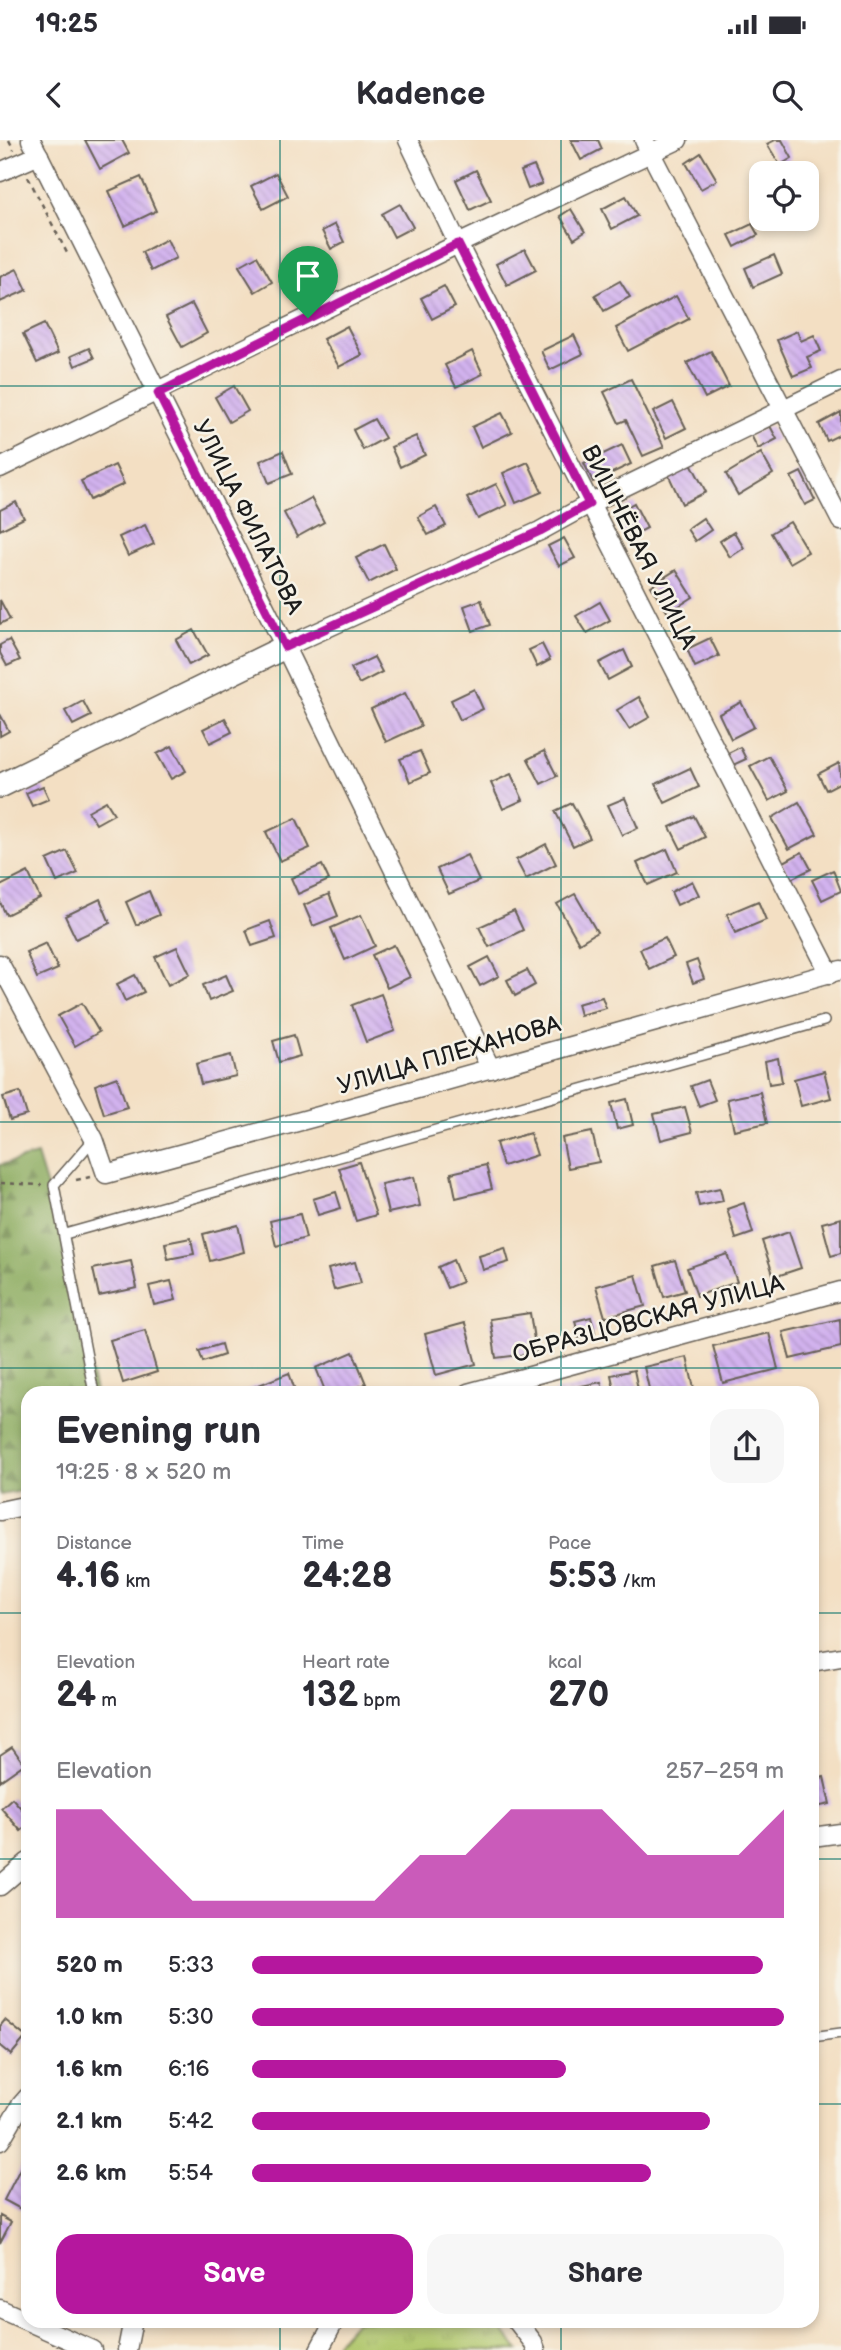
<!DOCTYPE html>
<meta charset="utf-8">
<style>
:root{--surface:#fff;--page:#f7f7f7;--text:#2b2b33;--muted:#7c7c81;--accent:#b5179e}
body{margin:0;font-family:"Balsamiq Sans",sans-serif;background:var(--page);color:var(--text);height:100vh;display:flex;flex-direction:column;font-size:26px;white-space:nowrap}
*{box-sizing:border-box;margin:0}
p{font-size:23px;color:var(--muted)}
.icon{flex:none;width:38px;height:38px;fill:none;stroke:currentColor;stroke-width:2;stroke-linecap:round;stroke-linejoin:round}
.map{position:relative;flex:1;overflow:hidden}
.details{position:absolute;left:21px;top:1246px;width:798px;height:942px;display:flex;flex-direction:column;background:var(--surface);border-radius:21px;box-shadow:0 4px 10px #0003}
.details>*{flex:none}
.buttons{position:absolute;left:749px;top:21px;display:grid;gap:14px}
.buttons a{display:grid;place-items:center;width:70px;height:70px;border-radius:14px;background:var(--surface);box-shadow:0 4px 10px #0003;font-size:35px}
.pin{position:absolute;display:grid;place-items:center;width:60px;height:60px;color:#fff;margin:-72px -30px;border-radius:50% 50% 50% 0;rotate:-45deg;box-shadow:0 0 7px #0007}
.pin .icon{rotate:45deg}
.round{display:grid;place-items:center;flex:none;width:74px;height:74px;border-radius:21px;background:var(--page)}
.summary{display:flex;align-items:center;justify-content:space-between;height:119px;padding:0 35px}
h1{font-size:38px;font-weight:600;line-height:52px}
.figures{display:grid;grid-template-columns:repeat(3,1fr);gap:10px;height:119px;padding:7px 35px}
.figures div{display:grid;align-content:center}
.figures b{font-size:35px;font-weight:600}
.figures small{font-size:19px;font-weight:400}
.figures p{font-size:19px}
.chart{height:196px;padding:14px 35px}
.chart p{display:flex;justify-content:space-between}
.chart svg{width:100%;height:126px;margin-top:7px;fill:var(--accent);opacity:.7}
.button{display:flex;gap:14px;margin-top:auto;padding:14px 35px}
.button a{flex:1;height:80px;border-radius:21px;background:var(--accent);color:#fff;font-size:28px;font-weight:600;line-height:80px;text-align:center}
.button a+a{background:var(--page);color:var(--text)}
ul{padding:0 35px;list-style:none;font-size:23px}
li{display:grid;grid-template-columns:112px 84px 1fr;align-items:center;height:52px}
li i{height:18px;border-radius:9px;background:var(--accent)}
.status{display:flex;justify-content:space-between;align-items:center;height:49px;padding:0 35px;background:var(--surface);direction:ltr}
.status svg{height:19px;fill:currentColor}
header{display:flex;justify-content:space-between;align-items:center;height:91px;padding:0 35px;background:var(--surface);font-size:32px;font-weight:600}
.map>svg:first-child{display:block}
.grass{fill:url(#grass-tufts);stroke:#667143;stroke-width:2}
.forest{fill:url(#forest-firs);stroke:#54643d;stroke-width:2}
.building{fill:url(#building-back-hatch)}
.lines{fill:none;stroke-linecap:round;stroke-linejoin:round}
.service-casing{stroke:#676056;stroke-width:12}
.minor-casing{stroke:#676056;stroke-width:21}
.tertiary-casing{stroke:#676056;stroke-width:26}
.path{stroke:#676056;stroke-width:2.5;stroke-dasharray:5 5;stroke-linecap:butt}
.service{stroke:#fff;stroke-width:9}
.minor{stroke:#fff;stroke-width:18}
.tertiary{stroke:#fff;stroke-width:23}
.route-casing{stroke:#fff;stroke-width:14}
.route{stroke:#b5179e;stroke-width:9}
.grid{fill:none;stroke:#0f766e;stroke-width:2;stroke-opacity:0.55}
.labels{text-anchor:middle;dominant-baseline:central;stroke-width:5;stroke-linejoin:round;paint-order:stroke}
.street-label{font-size:24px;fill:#1c1c1c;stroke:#f7f3e8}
</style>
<div class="status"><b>19:25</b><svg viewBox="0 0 49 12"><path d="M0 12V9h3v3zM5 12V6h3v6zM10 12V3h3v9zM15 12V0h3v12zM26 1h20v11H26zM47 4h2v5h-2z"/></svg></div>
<header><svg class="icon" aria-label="back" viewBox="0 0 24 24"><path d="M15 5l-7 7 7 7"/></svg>Kadence<svg class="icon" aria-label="search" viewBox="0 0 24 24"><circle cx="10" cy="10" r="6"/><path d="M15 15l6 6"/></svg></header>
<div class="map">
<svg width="841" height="2210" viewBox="0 0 841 2210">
<defs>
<pattern id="grass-tufts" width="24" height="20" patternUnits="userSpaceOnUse" patternTransform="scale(1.75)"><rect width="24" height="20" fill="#afc66a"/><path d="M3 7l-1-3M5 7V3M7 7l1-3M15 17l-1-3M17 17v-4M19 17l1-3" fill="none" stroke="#96aa5b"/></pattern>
<pattern id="forest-firs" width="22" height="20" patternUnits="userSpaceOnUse" patternTransform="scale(1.75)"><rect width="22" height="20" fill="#8bab5e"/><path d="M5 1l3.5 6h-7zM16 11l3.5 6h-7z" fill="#718a4d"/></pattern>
<pattern id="building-back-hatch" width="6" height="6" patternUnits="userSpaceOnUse" patternTransform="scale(1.75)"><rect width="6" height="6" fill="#d2b2ee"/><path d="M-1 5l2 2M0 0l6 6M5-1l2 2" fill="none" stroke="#b498cc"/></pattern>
</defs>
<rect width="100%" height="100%" fill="#f7f3e8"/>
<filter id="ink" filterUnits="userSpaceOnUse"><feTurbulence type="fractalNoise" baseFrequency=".0143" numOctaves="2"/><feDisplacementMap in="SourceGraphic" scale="14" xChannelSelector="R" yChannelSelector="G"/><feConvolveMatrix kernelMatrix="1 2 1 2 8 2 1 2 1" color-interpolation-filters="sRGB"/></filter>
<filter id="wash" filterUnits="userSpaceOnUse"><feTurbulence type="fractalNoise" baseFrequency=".00686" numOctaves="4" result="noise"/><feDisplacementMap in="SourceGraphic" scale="28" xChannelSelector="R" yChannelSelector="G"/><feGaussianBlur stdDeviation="1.57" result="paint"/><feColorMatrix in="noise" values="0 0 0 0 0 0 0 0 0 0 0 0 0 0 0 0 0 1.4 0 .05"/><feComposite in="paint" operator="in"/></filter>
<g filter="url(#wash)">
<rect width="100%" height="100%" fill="#f3dfc3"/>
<path class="grass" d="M356,2181H494L519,2210H333L336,2203Z"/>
<path class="forest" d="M37,1015L63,1099L95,1253H28V1350L0,1355V1025Z"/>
<g id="blocks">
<g class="building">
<path d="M85,0H122L129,13L100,29Z"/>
<path d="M571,0H598L602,9L581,20Z"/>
<path d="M775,0H782L792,18L780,25L767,4Z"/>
<path d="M701,13L717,40L701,49L686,23Z"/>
<path d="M534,26L542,44L528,49L521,31Z"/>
<path d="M476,30L491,60L470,70L456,40Z"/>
<path d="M276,33L288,56L263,69L251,46Z"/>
<path d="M141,37L156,71L125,86L109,51Z"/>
<path d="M626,56L637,76L612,89L602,69Z"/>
<path d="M400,64L413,87L394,97L382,74Z"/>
<path d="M571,69L585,92L574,99L560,76Z"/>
<path d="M335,84L344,102L331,109L322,91Z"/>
<path d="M752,84L758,95L735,107L729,95Z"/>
<path d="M167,99L176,118L151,131L142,112Z"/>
<path d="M525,109L536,130L507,145L496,124Z"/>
<path d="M774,115L782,134L753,147L745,128Z"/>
<path d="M257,116L272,142L255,152L239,126Z"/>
<path d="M17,129L27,150L0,162V137Z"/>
<path d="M620,141L630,157L604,171L595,155Z"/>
<path d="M444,146L455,167L432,179L421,158Z"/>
<path d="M676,156L689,179L628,211L616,188Z"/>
<path d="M192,164L207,193L182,207L166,177Z"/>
<path d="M44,184L58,213L37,223L23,194Z"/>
<path d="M347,186L362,215L339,227L323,199Z"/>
<path d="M797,191L801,201L814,195L821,211L807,217L812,228L793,236L777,200Z"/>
<path d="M574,195L583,214L550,230L541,211Z"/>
<path d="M89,208L94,218L75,226L71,216Z"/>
<path d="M472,211L483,234L456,247L445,225Z"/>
<path d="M711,211L729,246L705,258L687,223Z"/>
<path d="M631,239L664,307L643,316L626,280L619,283L604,252Z"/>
<path d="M234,246L248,271L229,282L215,257Z"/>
<path d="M673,262L686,288L666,298L653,272Z"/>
<path d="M841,272V294L827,301L819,284Z"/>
<path d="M502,273L512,292L481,307L472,287Z"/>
<path d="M374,279L385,298L363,310L353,290Z"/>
<path d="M770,286L777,299L758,309L751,295Z"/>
<path d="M416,296L425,315L400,327L391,307Z"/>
<path d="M622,305L631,324L593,342L584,323Z"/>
<path d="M283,311L292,334L269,343L260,321Z"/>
<path d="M761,313L773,334L738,355L726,334Z"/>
<path d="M528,322L542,352L516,363L503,333Z"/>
<path d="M691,323L706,352L682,364L668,334Z"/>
<path d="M115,325L124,344L90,360L81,341Z"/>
<path d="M801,332L815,360L805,365L791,337Z"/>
<path d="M496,344L507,365L478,379L467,358Z"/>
<path d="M311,358L324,382L297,397L284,373Z"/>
<path d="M16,362L24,378L0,390V370Z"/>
<path d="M634,363L647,388L626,399L613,375Z"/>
<path d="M436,367L446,386L428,395L418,377Z"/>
<path d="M703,378L711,390L695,401L687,389Z"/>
<path d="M790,382L808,412L789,423L771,393Z"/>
<path d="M145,385L154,404L128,416L119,397Z"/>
<path d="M734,392L744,408L730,417L720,401Z"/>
<path d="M564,398L575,418L559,426L548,406Z"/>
<path d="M384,404L396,429L369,443L356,418Z"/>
<path d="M676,430L693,457L668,473L651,446Z"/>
<path d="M0,460L10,479L0,484Z"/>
<path d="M481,460L490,485L473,491L464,466Z"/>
<path d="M600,462L610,480L587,493L576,476Z"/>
<path d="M194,490L208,515L189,525L176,500Z"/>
<path d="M710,498L719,516L695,527L687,509Z"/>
<path d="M9,500L20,520L7,526L0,513V505Z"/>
<path d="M542,504L550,520L537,527L529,510Z"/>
<path d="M624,510L632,527L608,540L599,523Z"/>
<path d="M374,517L382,532L359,544L351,528Z"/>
<path d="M474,549L483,569L460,580L451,560Z"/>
<path d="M405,553L421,586L386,602L371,569Z"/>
<path d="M639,557L650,577L629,589L617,570Z"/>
<path d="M83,561L91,576L73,585L65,571Z"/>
<path d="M741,562L754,587L731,599L719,574Z"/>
<path d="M0,574L9,591L0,596Z"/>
<path d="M225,578L232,592L210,603L203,589Z"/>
<path d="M172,606L186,631L171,639L157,614Z"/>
<path d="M740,607L746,619L731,626L726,614Z"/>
<path d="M420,611L430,633L410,642L400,619Z"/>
<path d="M544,611L557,636L541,644L528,619Z"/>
<path d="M769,616L788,651L769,661L750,626Z"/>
<path d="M839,623L841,642L826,650L818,634Z"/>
<path d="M690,628L699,647L665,663L656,644Z"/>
<path d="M511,634L523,660L503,669L491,643Z"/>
<path d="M43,646L49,659L32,666L26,653Z"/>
<path d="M625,658L638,688L622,695L608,665Z"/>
<path d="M106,661L114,674L96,684L88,671Z"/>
<path d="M799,662L817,694L789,709L772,678Z"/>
<path d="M572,663L590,698L573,706L555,671Z"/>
<path d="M694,676L705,697L681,709L670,687Z"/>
<path d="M296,678L310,708L280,721L266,692Z"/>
<path d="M546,704L556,724L526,739L516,720Z"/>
<path d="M667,709L677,732L648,745L637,723Z"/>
<path d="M67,711L78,733L57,742L47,720Z"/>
<path d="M802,712L811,729L791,739L782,723Z"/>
<path d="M467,715L479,741L449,754L437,729Z"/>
<path d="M322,725L329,740L298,754L291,738Z"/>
<path d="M833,730L841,751L822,760L812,740Z"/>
<path d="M28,732L40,758L6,775L0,762V746Z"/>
<path d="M692,741L699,755L677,765L671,752Z"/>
<path d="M149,751L159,775L136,785L126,762Z"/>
<path d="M329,754L338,776L313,786L304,765Z"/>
<path d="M575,754L597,792L579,803L557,764Z"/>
<path d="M100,759L110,783L76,799L65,776Z"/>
<path d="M758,761L766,780L735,793L727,774Z"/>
<path d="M514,771L523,790L489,807L479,787Z"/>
<path d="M361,775L375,806L345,820L331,788Z"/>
<path d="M270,781L276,798L252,806L246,790Z"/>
<path d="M665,798L674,817L649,829L640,809Z"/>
<path d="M46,803L58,829L37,838L26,812Z"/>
<path d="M394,805L410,837L387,848L372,815Z"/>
<path d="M177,807L190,834L168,845L155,817Z"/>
<path d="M489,817L499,836L480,846L470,827Z"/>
<path d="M697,820L704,839L693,843L686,824Z"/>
<path d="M527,830L535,845L515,856L507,840Z"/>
<path d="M135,835L144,852L125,861L117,844Z"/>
<path d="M226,835L233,851L209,861L203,845Z"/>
<path d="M381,854L395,891L366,902L352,865Z"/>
<path d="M602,857L606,868L580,875L577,864Z"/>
<path d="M82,863L99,892L75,906L58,876Z"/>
<path d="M294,895L300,916L279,922L273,901Z"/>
<path d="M231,915L236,936L201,944L196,924Z"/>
<path d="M778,918L782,942L769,944L765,921Z"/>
<path d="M824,931L831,958L801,966L794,939Z"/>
<path d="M117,937L127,967L104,974L95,945Z"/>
<path d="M707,940L715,960L699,966L691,946Z"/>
<path d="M20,952L27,975L10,980L3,957Z"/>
<path d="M760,952L767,983L734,990L727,959Z"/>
<path d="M627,959L633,985L617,989L611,963Z"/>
<path d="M685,967L692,992L661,1000L654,974Z"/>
<path d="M592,992L599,1022L568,1028L562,998Z"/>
<path d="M530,993L537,1015L503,1026L496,1003Z"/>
<path d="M359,1022L376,1075L356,1081L339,1028Z"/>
<path d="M486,1025L492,1049L456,1058L451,1033Z"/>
<path d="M414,1037L420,1066L388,1073L381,1044Z"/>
<path d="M720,1048L723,1061L699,1066L696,1053Z"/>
<path d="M336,1052L341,1068L318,1075L313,1059Z"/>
<path d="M744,1063L753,1093L736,1099L727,1069Z"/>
<path d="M300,1074L306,1098L276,1106L270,1081Z"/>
<path d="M841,1078V1113L831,1116L822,1083Z"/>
<path d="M238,1085L244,1112L210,1121L203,1094Z"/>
<path d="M789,1092L801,1128L774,1137L762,1101Z"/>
<path d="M191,1098L194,1114L168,1119L165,1103Z"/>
<path d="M505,1108L509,1122L483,1130L479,1116Z"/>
<path d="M727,1114L737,1142L697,1156L687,1128Z"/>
<path d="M453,1120L462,1142L447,1148L438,1127Z"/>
<path d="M675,1120L685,1151L664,1157L655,1126Z"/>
<path d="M131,1121L137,1148L99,1156L93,1129Z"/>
<path d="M355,1122L361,1143L334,1150L328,1129Z"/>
<path d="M636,1135L645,1166L605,1177L596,1146Z"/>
<path d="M171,1141L176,1160L154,1165L149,1146Z"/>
<path d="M530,1173L536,1213L496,1218L490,1179Z"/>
<path d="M591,1177L595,1193L579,1198L575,1181Z"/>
<path d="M840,1179L841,1207L790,1219L783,1192Z"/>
<path d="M465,1183L476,1224L436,1235L425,1194Z"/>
<path d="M145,1190L157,1232L123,1243L110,1200Z"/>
<path d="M769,1193L778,1229L723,1243L713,1206Z"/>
<path d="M221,1204L224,1215L203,1222L199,1211Z"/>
<path d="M353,1212L366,1244L344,1253H326L316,1228Z"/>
<path d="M687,1217L695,1253H650L644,1227Z"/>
<path d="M634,1230L638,1249L615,1253L611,1235Z"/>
<path d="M289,1233L296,1253H239Z"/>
<path d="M601,1242L604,1253H553V1252Z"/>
<path d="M12,1607L24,1624L0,1641V1615Z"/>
<path d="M824,1637L830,1664L816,1667L812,1640Z"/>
<path d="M12,1658L28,1676V1685L21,1691L1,1668Z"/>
<path d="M5,1880L26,1897L11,1915L0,1906V1886Z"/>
<path d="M25,2019L28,2021V2073L4,2060Z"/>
<path d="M0,2076L11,2082L0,2103Z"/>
</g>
</g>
</g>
<g filter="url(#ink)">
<use href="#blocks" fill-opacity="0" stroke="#676056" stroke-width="2"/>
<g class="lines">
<g class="service-casing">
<g id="service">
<path d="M93,1000L54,1045L94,1253"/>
<path d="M65,1094L824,881"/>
<path d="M812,1897L841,1893"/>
</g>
</g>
<g class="minor-casing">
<g id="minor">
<path d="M31,0L285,507L491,929"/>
<path d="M408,0L458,104L830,834"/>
<path d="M644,0L841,381"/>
<path d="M0,32L39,15"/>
<path d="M0,328L458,104L678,0"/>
<path d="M285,507L540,391L589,364L841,241"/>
<path d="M0,824L94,999L106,1034L378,960L841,830"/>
<path d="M468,1253L841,1151"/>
<path d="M0,1371L28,1365"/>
<path d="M812,1522L841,1517"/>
<path d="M812,1697L841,1693"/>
<path d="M0,1746L28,1722"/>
<path d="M0,2001L21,1965L28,1957"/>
<path d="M0,2169L92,2210"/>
<path d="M516,2180L533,2202L536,2210"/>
<path d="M127,2210L133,2180"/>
<path d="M319,2210L335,2180"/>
</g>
</g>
<g class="tertiary-casing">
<path id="tertiary" d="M0,646L285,507"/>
</g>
<g class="path">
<path d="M9,0L14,10"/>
<path d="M28,37L68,115"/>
<path d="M76,1040L90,1037"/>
<path d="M0,1043L42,1045"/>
</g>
<use href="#service" class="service"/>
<use href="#minor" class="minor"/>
<use href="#tertiary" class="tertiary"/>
</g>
</g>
<g class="lines" filter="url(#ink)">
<g class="route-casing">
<path id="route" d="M458,104L589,364L540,391L285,507L158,253Z"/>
</g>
<use href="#route" class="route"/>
</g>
<path class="grid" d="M280,0V1253M561,0V1253M0,246H841M0,491H841M0,737H841M0,982H841M0,1228H841M0,1473H28M812,1473H841M0,1719H28M812,1719H841M0,1964H28M812,1964H841M280,2180V2210M561,2180V2210"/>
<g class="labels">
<g class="street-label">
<text transform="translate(248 377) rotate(63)">УЛИЦА ФИЛАТОВА</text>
<text transform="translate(639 407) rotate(63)">ВИШНЁВАЯ УЛИЦА</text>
<text transform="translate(449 915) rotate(-16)">УЛИЦА ПЛЕХАНОВА</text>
<text transform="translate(648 1179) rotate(-15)">ОБРАЗЦОВСКАЯ УЛИЦА</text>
</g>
</g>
</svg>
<div class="buttons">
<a><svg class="icon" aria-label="locate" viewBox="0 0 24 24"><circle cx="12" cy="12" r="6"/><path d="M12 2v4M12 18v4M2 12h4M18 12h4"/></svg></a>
</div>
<div class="pin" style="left:308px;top:178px;background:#1e9e55"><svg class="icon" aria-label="arrive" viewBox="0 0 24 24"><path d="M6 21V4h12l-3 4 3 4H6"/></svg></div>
<section class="details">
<div class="summary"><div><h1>Evening run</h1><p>19:25 · 8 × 520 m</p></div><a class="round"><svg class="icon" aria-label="share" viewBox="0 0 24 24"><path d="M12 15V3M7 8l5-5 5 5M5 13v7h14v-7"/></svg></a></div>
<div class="figures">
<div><p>Distance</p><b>4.16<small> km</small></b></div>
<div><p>Time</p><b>24:28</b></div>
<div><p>Pace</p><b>5:53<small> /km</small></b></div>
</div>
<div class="figures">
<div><p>Elevation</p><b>24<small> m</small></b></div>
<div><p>Heart rate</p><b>132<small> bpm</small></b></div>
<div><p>kcal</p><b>270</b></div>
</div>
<div class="chart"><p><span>Elevation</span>257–259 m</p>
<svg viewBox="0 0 160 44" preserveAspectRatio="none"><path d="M0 44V6L10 6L20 22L30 38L40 38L50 38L60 38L70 38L80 22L90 22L100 6L110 6L120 6L130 22L140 22L150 22L160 6V44z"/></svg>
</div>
<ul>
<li><b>520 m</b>5:33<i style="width:96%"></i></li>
<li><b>1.0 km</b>5:30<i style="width:100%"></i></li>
<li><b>1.6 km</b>6:16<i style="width:59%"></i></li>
<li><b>2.1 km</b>5:42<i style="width:86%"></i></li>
<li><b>2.6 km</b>5:54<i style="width:75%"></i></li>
</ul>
<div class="button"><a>Save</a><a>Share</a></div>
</section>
</div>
